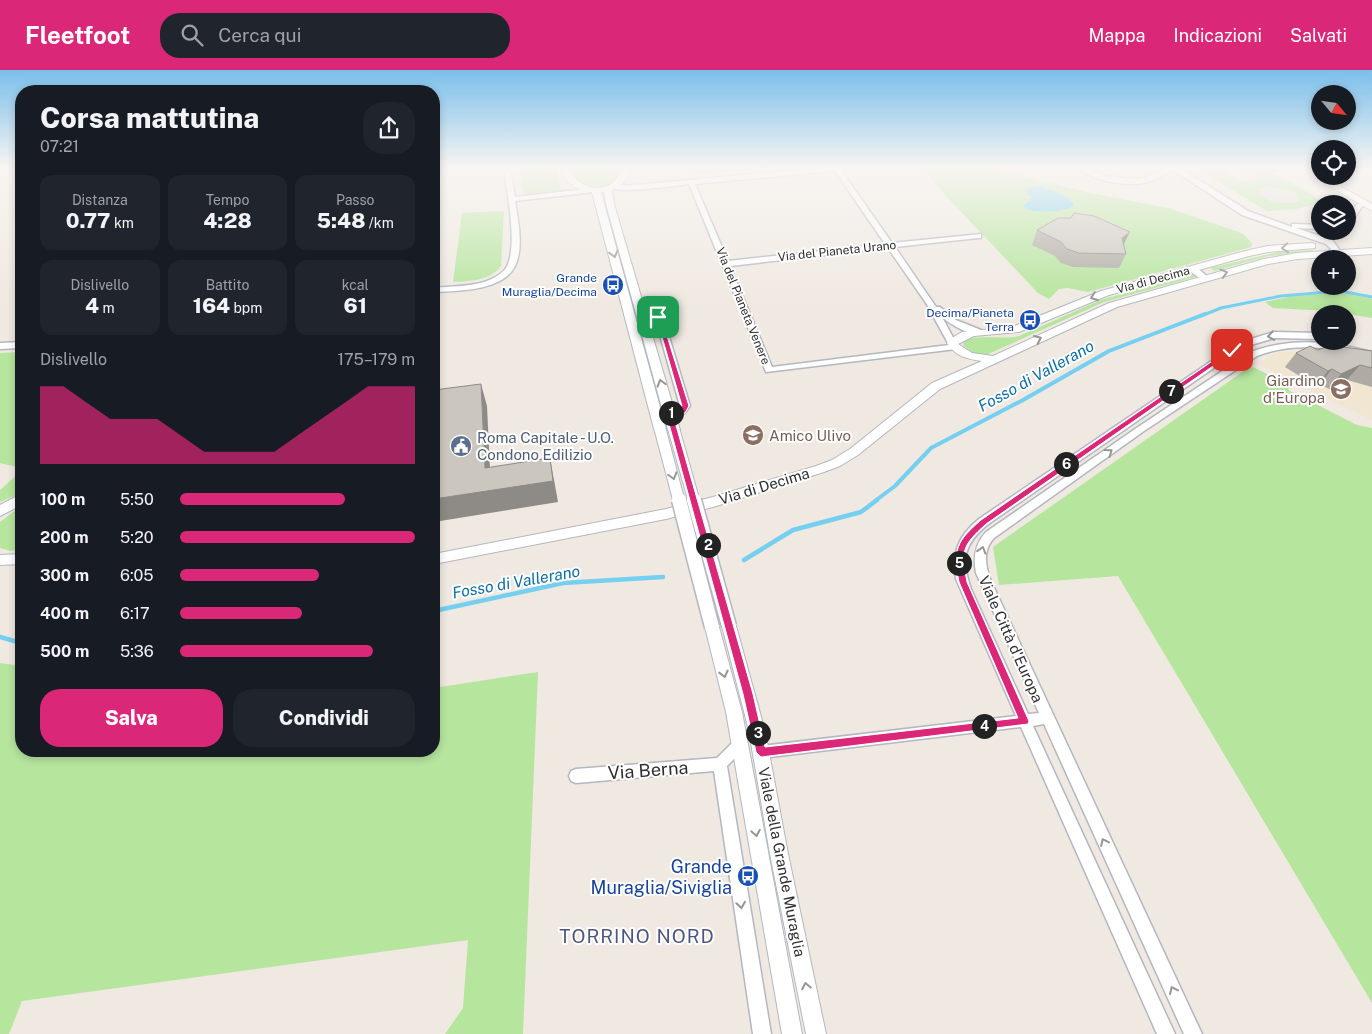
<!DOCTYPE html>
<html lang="it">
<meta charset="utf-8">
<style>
:root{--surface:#171b24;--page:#20242c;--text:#f1f3f6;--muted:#9ea1a6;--accent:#db2777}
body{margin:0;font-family:"Public Sans",sans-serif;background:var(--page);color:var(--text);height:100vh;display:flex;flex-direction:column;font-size:19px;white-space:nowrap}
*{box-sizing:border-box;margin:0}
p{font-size:16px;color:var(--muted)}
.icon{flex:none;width:28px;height:28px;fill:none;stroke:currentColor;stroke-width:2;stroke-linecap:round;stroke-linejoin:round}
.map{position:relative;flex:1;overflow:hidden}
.side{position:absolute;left:15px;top:15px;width:425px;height:672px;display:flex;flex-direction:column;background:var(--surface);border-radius:20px;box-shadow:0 2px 8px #0003}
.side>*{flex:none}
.needle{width:32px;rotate:119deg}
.buttons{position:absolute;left:1311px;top:15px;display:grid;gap:10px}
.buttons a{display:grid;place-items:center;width:45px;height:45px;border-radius:50%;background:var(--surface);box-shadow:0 2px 8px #0003;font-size:25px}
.pin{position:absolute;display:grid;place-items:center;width:42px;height:42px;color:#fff;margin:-21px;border-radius:10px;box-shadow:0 2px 8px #0006}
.km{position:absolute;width:25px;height:25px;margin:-12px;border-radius:50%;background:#222;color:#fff;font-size:14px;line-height:25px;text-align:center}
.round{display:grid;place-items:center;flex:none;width:52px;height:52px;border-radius:20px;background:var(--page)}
.headline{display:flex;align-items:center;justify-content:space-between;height:85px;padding:0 25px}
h1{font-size:28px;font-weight:800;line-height:38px}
.stats{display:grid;grid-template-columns:repeat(3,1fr);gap:8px;height:85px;padding:5px 25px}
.stats div{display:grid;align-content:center;border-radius:12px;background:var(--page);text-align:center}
.stats b{font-size:21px;font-weight:800}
.stats small{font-size:14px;font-weight:400}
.stats p{font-size:14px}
.chart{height:140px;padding:10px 25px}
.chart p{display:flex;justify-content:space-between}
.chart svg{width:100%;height:90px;margin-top:5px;fill:var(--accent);opacity:.7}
.primary-button{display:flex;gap:10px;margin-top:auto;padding:10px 25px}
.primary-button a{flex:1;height:58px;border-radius:20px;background:var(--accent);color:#fff;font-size:20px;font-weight:800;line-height:58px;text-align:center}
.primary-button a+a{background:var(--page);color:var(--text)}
ul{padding:0 25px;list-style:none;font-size:16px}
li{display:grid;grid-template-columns:80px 60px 1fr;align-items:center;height:38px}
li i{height:12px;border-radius:6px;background:var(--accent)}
header{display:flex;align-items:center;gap:30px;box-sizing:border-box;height:70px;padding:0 25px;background:var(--accent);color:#fff}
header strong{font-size:24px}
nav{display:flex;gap:28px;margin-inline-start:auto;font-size:18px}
.search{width:350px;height:45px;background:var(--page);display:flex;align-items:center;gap:12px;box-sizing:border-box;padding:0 18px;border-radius:20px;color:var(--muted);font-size:19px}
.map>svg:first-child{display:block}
.education{fill:#f0e6d1}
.green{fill:#b6e59e}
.plaza{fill:#dfdcd8}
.water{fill:#75cff0}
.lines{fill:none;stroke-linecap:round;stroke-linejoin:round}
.stream-far2{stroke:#75cff0;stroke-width:3}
.stream-far1{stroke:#75cff0;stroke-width:4}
.stream{stroke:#75cff0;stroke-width:4.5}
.minor-casing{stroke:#b4b7c1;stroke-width:3}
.tertiary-casing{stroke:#b4b7c1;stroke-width:2}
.minor{fill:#fff;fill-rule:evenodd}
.tertiary{fill:#fff;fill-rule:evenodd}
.tertiary-bridge-far1-casing{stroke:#b4b7c1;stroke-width:13;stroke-linecap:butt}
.tertiary-bridge-casing{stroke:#b4b7c1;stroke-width:17;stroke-linecap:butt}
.tertiary-bridge-far1{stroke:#fff;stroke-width:11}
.tertiary-bridge{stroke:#fff;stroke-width:14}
.wall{fill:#afaba4}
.shaded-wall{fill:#8e8b86}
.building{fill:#cbc7bf;stroke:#8e8b86}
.oneway{stroke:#969696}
.route{fill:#db2777;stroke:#fff}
.labels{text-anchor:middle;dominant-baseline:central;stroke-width:4;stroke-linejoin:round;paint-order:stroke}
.far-street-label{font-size:12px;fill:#2e2e2e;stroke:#fff}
.far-transit-label{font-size:12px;fill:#164399;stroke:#fff;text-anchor:end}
.education-label{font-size:15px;fill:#785e54;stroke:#fff;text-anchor:end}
.service-label{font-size:15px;fill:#4e5e75;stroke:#fff;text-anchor:start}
.street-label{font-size:15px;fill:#2e2e2e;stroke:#fff}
.water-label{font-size:16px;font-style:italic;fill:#0d6fa3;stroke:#fff}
.near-street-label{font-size:18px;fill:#2e2e2e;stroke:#fff}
.near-transit-label{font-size:18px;fill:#164399;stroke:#fff;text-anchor:end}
.near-neighbourhood-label{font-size:19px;letter-spacing:1px;fill:#4d5680;stroke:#fff}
</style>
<header>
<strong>Fleetfoot</strong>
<div class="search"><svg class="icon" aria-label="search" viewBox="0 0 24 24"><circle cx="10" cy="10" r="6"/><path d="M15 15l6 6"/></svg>Cerca qui</div>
<nav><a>Mappa</a><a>Indicazioni</a><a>Salvati</a></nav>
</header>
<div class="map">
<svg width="1372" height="964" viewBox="0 0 1372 964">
<rect width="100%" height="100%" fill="#efe9e1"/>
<path class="education" d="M1310,280L1372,291V350L1258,294L1275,283Z"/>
<g class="green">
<path d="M520,98H557L561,121L524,124Z"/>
<path d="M570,98H621C622,121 578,125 570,98Z"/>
<path d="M688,98H768L691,105Z"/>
<path d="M923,98H993L1086,122L1168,138L1236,161L1243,164L1252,173L1251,177L1088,222L1068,218L1059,219L1049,229L1038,223L947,127Z"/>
<path d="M1196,98H1218L1242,111L1248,110L1240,105H1244L1251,110L1258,108L1244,98H1291L1272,103L1298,116L1322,132L1296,139L1267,141Z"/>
<path d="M504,141L501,196C489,211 471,211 453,212L462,143Z"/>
<path d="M1312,180L1315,182L1269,186L1214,201L1210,198L1278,182Z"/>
<path d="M1191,204L1195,205V207L1104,232L986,285L973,283L963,275L964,271C974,264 1004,270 1019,266L1101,230Z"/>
<path d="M1345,223L1372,229V248L1330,241L1273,238L1265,232L1293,226Z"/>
<path d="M21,282V398L0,393V283Z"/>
<path d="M1251,296L1291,316L1288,320L1357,355L1372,358V933L1118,506L999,515L993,477Z"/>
<path d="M21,401V423L0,432V420Z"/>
<path d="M21,436V480L10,481L0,478V452Z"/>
<path d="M0,593L21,596V681H434V618L538,602L523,964H445L463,938L468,870L22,931L9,964H0Z"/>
</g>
<path class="plaza" d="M1269,116L1289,120L1296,123L1299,131L1295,133H1278L1269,131L1258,123V119Z"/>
<path class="water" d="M1033,117C1048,117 1063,123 1073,133L1074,136C1064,142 1032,145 1023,136L1032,128L1025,120Z"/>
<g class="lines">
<path class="stream-far2" d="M1201,246L1221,238L1281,226L1340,221L1372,227"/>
<path class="stream-far1" d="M875,431L895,416L931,378L1023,330L1109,281L1205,244"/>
<g class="stream">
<path d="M744,490L793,460L861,442L877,430"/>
<path d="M434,541L563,513L663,507"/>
<path d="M0,567L21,573"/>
</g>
<g class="minor-casing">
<g id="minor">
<path d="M504,98H510L515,127L594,118L597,120L594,122L515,131C518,150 524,178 515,196C503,221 458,221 434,222V218C450,216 468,217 484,212C493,209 505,203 508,194C517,172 507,122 504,98Z"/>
<path d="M817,98H845L841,100L892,173L981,164V168H978L895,177L936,237H940L956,250L981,260V264C969,265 951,255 942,247L956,273V279L766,302L689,114C673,116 621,124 611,117L614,115H637ZM835,101L885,174L728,191L695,114ZM888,178L926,233L949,275L772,297L730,196Z"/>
<path d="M1079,98H1087L1105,106L1132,109L1145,108L1165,98H1180L1248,141L1292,157V154H1295L1320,155V159L1296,158L1332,170L1339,179L1333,186H1327L1326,184L1331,179L1326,174L1242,145L1173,100C1164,104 1156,110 1148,112C1127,117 1094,112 1079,98Z"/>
<path d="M1357,134L1363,135L1351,153H1348V146Z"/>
<path d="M1190,197H1196L1209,208L1202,210L1190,201Z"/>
<path d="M655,243L664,250L690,336L685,343L669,346L664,343L666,341L679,338L680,336L656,251L653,249L642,250L638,247L642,244Z"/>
<path d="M1274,262L1320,263V269L1275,268L1244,277L987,455C963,475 961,490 971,519L1028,644L1039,643L976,503C973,487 975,474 986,462L1138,357L1251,282C1291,267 1331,271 1372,282V288C1333,278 1296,271 1257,286L1144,361L994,468C983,480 985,494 990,509L1202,964H1184L1044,654L1033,656L1175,964H1157L1021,657L761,688L756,687L754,682L756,677L761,676L1016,646L956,509C951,483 959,465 979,449L1238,273Z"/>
<path d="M21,272V278L0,279V273Z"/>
<path d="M740,668L745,670L747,674L745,678L727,696L771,964H753L714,701L576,713L571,711L569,706L571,701L576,699L717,688L735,670Z"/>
</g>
</g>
<g class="tertiary-casing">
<g id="tertiary">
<path d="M561,98H569C578,123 615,126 622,98H630C627,110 623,115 612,120L614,134L680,360L678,363H670L668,360L606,134L604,122H601L666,359L660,363L654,359L592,122C576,120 566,114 561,98Z"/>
<path d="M1298,98H1308L1372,134V141Z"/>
<path d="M1312,173L1315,174V178L1268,182L1249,186L1109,225L1019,262L974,266L958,274L972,283L993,286L1109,233L1264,189L1297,183L1372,178V184L1297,189L1268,194L1117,237L940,319L858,385L840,396L824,402L713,437L666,449L434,494V484L666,439L713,427L816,396L832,390L850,379L932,313L982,291C967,289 955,286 947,273L955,266L962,262L1012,257L1101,221L1245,181L1268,176Z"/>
<path d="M21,424V435L0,446V435Z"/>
<path d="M21,484V494L0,495V485Z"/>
<path d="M729,550L734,552L736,556L765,661L788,784L826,964H806L770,784L749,661L722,556L724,552Z"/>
<path d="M712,551L717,553L719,557L742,642L802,964H782L726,642L705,557L707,553Z"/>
</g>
</g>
<use href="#minor" class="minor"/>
<use href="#tertiary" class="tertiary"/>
<g class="tertiary-bridge-far1-casing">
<g id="tertiary-bridge-far1">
<path d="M660,359L679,431"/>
<path d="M674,360L694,431"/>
</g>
</g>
<g class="tertiary-bridge-casing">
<g id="tertiary-bridge">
<path d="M679,430L712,557"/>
<path d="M694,430L729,556"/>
</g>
</g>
<use href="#tertiary-bridge-far1" class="tertiary-bridge-far1"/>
<use href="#tertiary-bridge" class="tertiary-bridge"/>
</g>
<g class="wall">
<path d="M1071,148L1123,175L1126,184L1119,198L1073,197L1061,193L1055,186L1032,175L1037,160Z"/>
<path d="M1318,280L1372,281V317L1347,310L1329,319L1320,314L1316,316L1285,297L1296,283Z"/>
</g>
<g class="shaded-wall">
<path d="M1130,162L1123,176L1122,168Z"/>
<path d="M1360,295L1347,310L1329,319L1341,304Z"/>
<path d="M1332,299L1320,314L1316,316L1328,301Z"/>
<path d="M481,314L487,336L491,420L485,398Z"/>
<path d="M550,388L558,432L434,452V429Z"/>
</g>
<g class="building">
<path d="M1074,143L1094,146L1130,162L1122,168L1126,184L1079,183L1067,179L1061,172L1037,160L1058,148H1071Z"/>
<path d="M1330,275L1372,281V298L1360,295L1341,304L1332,299L1328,301L1296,283L1310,276L1318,280Z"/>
<path d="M481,314L485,398L550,388L553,411L434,429V320Z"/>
</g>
<defs><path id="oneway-chevron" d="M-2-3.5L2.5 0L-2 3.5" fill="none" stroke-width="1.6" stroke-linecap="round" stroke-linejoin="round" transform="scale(1.25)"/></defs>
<g class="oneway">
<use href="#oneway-chevron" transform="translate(1285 178) rotate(175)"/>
<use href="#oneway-chevron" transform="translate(614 184) rotate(75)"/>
<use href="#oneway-chevron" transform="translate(1224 203) rotate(-16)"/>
<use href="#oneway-chevron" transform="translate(1094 227) rotate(160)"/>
<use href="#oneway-chevron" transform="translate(1271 266) rotate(171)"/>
<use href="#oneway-chevron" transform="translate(1038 269) rotate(-25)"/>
<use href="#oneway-chevron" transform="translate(661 313) rotate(-106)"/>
<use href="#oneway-chevron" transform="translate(1109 382) rotate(-36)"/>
<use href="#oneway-chevron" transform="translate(673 406) rotate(74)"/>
<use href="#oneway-chevron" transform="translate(982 480) rotate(-73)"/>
<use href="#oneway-chevron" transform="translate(724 604) rotate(76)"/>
<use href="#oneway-chevron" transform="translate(756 763) rotate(80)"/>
<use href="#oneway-chevron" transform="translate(1104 772) rotate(-115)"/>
<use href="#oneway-chevron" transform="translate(741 835) rotate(81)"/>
<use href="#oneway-chevron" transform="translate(806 916) rotate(-101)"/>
<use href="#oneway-chevron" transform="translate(1173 920) rotate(-115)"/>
</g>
<linearGradient id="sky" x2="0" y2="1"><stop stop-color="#7abfeb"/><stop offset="0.42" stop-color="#f8f5f2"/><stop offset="1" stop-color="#f8f5f2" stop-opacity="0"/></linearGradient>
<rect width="1372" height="233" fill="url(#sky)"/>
<path class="route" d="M656,246L661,247L689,336L685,343L673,345L753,624L765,677L1018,648L959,512C953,479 956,472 981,450L1230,279L1236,280L986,454C962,476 961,480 967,512L1029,651L1028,654L761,687L756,682L743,624L666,343L680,339L682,336Z"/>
<defs>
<g id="bus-disc" transform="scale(1.125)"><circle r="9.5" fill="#1a4fb4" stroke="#fff"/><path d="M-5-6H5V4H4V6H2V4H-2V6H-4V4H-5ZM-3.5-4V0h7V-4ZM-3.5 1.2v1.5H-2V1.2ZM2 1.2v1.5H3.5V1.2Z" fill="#fff"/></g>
<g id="school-disc" transform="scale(1.125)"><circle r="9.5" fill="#8d6e63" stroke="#fff"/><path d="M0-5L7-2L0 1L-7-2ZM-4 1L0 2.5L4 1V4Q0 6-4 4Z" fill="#fff"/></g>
<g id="civic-disc" transform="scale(1.125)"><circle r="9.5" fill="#5c6f8a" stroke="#fff"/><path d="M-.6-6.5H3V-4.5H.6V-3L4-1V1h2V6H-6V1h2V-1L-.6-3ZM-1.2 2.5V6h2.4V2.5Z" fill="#fff"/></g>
</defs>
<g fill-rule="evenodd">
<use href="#bus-disc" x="613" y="215"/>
<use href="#bus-disc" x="1030" y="250"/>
<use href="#school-disc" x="1341" y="319"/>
<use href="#school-disc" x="753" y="365"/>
<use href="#civic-disc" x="461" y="376"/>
<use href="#bus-disc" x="748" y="806"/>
</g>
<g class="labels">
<g class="far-street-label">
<text transform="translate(837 181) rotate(-6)">Via del Pianeta Urano</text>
<text transform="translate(1153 210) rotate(-15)">Via di Decima</text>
<text transform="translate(743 236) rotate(68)">Via del Pianeta Venere</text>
</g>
<g class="far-transit-label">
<text x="597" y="208">Grande<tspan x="597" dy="14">Muraglia/Decima</tspan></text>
<text x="1014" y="243">Decima/Pianeta<tspan x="1014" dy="14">Terra</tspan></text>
</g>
<g class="education-label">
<text x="1325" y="310">Giardino<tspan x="1325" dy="17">d'Europa</tspan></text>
<text x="769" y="365" text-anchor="start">Amico Ulivo</text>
</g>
<g class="service-label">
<text x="477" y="367">Roma Capitale - U.O.<tspan x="477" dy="17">Condono Edilizio</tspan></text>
</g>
<g class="street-label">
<text transform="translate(764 416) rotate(-17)">Via di Decima</text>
<text transform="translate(1011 569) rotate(66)">Viale Città d'Europa</text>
<text transform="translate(782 792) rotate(79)">Viale della Grande Muraglia</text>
</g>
<g class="water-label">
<text transform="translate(1036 306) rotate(-29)">Fosso di Vallerano</text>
<text transform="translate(516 512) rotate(-10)">Fosso di Vallerano</text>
</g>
<g class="near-street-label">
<text transform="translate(648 700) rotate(-4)">Via Berna</text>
</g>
<g class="near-transit-label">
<text x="732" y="796">Grande<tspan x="732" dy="21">Muraglia/Siviglia</tspan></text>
</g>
<g class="near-neighbourhood-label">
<text x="637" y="866">TORRINO NORD</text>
</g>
</g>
</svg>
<div class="buttons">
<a><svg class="needle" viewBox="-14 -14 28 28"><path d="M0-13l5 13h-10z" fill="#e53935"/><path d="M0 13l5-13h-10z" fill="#9ea1a6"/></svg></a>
<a><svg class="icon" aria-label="locate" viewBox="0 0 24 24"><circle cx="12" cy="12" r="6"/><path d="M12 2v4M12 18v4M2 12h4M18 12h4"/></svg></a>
<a><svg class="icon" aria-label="layers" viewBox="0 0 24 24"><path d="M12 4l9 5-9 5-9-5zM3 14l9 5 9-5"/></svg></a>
<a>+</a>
<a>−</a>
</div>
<div class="pin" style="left:658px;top:247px;background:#1e9e55"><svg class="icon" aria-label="arrive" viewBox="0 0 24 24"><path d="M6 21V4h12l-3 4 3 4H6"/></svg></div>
<div class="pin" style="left:1232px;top:280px;background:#d93025"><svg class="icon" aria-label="check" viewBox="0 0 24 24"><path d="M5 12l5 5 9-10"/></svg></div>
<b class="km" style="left:671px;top:343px">1</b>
<b class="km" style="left:708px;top:475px">2</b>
<b class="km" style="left:758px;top:663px">3</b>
<b class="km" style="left:984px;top:656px">4</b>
<b class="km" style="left:959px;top:493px">5</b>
<b class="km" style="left:1066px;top:394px">6</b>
<b class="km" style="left:1171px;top:321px">7</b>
<section class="side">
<div class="headline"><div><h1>Corsa mattutina</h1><p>07:21</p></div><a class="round"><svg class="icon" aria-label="share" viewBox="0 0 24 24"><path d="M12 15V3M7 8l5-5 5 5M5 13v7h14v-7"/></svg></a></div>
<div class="stats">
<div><p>Distanza</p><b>0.77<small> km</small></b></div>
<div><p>Tempo</p><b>4:28</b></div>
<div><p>Passo</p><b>5:48<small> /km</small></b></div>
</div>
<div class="stats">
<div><p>Dislivello</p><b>4<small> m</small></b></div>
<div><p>Battito</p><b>164<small> bpm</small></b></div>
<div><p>kcal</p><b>61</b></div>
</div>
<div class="chart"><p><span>Dislivello</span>175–179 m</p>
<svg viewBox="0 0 160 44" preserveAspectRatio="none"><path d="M0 44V6L10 6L20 14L30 22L40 22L50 22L60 30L70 38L80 38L90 38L100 38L110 30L120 22L130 14L140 6L150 6L160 6V44z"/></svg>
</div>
<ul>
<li><b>100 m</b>5:50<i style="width:70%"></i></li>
<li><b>200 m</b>5:20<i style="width:100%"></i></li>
<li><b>300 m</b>6:05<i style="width:59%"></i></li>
<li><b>400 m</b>6:17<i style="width:52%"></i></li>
<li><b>500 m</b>5:36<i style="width:82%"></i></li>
</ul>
<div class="primary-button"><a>Salva</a><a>Condividi</a></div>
</section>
</div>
